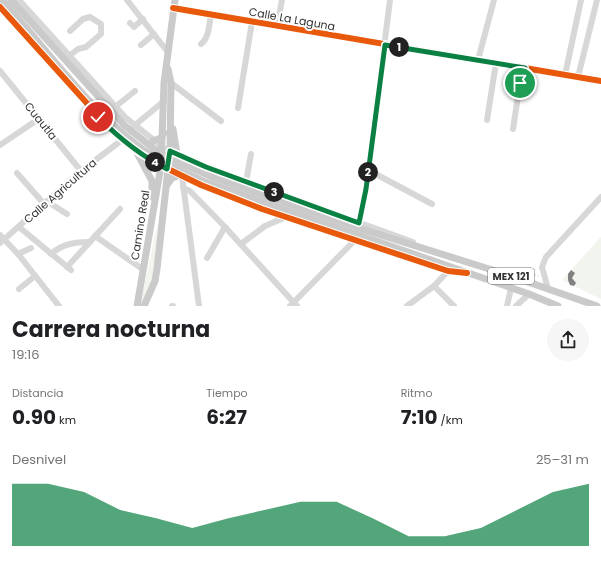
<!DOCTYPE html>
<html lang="es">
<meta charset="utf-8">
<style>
:root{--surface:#fff;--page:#f6f6f6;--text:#202124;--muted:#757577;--accent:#0b8043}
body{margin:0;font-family:Poppins,sans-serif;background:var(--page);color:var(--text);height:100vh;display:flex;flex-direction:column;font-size:15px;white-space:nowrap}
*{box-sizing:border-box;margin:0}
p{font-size:13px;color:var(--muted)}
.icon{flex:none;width:22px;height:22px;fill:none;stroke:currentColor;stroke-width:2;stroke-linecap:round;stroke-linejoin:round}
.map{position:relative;height:306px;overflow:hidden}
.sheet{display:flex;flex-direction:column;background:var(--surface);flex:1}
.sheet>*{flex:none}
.pin{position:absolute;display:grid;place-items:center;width:34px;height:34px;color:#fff;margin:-17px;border:2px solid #fff;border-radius:50%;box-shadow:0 1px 4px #0007}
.km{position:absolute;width:20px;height:20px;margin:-10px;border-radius:50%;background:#222;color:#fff;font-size:11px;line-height:20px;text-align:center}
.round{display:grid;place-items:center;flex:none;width:42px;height:42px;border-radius:21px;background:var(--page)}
.headline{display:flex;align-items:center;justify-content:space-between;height:68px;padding:0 12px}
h1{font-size:22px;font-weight:700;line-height:30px}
.stats{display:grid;grid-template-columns:repeat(3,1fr);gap:6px;height:68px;padding:4px 12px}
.stats div{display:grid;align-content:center}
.stats b{font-size:20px;font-weight:700}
.stats small{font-size:11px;font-weight:400}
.stats p{font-size:11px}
.chart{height:112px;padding:8px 12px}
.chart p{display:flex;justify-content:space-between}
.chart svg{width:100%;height:72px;margin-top:4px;fill:var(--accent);opacity:.7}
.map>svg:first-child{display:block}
.green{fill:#f1f5ed}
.building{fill:#818181}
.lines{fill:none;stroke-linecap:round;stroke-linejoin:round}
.path{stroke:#d6d6d6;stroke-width:1;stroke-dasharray:2 2;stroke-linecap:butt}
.minor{stroke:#d7d7d7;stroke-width:6}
.major{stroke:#cacaca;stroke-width:7}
.cycleway-casing{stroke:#fff;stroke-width:8}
.cycleway{stroke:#e8590c;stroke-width:6}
.route-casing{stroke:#fff;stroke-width:8}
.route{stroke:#0b8043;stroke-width:5}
.labels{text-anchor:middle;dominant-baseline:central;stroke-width:4;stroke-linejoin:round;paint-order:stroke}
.shield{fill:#fff;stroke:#707070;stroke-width:1}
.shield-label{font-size:10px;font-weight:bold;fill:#333}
.street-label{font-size:11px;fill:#333;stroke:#fff}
</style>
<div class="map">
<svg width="601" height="306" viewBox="0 0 601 306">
<rect width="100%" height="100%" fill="#fff"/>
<g class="green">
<path d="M158,222L153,278L140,306Z"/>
<path d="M601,237V299L562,280Z"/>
</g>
<path class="building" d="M571,270L575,273L572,278L576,283L574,286L570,285L568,280V274Z"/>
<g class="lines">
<g class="path">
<path d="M532,272L533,269L537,270"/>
<path d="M528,276L530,273L539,276"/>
</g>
<g class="minor">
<path d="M19,0L125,117L164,148"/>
<path d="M127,0L167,51"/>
<path d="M0,7L112,131L136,151L158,164L201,185L262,209L448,271L463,273"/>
<path d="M173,8L601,81"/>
<path d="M130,23L134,27L143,19"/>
<path d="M277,26L282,0"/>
<path d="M201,44C209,38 209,25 211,15"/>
<path d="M141,45L154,34"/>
<path d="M69,56L78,49L86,47L101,34V24L90,17L83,19L70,31"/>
<path d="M478,60L494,0"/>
<path d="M0,71L81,171"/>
<path d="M565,75L581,0"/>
<path d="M578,77L597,0"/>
<path d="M171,83L221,121"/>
<path d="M115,107L135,91"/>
<path d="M238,108L252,22"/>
<path d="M487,120L496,63"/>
<path d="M134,126L164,101"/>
<path d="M513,129L520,83L525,68"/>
<path d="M0,145L40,118"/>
<path d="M174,153L241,180L413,242"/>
<path d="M368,170L432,204"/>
<path d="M17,173L45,205"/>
<path d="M182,176L199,306"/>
<path d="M246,182L251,154"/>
<path d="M183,188L190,191L225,227L297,306"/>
<path d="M48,202L67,214"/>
<path d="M359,223L366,189L390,0"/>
<path d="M19,227L71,270"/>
<path d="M0,235L18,254L59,306"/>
<path d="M95,236L141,268"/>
<path d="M0,243L81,171L122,140"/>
<path d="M241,244L265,226L286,217"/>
<path d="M18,254L31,248"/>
<path d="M51,254C62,244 75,242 90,242"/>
<path d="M207,258L225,227"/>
<path d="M67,267L120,209"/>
<path d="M434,286L454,306"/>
<path d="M19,289L35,276"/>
<path d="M548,289L542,267L546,257L601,197"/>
<path d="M172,306H173"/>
<path d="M290,306L354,241"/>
<path d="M407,306L434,286L448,271"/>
<path d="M507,306L511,288"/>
<path d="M516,306L529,294"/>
</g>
<g class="major">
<path d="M2,0C47,49 87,108 141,148C160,162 181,171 203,181L529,294L558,306"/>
<path d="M11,0L124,125L153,148L173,160L215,178L365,230L505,274L597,306"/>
<path d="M173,129L177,154"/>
<path d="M153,141L161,138L164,133"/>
<path d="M136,151L152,181V197"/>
<path d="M167,185L172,178L180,175"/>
<path d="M137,306L161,166L164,83L175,0"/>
<path d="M144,306L155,281L157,269L170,151L171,83L168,69"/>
</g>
<g class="cycleway-casing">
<g id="cycleway">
<path d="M0,7L112,131L136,151L158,164L201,185L262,209L448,271L467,273"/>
<path d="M173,8L601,81"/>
</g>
</g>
<use href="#cycleway" class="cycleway"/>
</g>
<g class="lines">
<g class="route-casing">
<path id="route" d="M98,117C119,138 141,156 167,169L170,151L206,167L359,223L366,189L385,45L525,68L520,83"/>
</g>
<use href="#route" class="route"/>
</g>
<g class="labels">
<rect class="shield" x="488" y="268" width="46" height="16" rx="3"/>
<g class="shield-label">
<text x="511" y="276">MEX 121</text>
</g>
<g class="street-label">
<text transform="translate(292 19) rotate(10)">Calle La Laguna</text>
<text transform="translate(41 121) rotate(51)">Cuautla</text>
<text transform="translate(60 191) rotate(-41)">Calle Agricultura</text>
<text transform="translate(140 225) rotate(-81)">Camino Real</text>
</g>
</g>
</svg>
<div class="pin" style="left:520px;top:83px;background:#1e9e55"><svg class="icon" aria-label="arrive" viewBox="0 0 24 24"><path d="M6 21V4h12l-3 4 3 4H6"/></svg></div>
<div class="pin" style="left:98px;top:117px;background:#d93025"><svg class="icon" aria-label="check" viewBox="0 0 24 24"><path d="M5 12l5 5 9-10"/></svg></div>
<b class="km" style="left:399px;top:47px">1</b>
<b class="km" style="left:368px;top:172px">2</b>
<b class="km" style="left:274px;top:192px">3</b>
<b class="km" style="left:155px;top:162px">4</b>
</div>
<section class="sheet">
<div class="headline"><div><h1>Carrera nocturna</h1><p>19:16</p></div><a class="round"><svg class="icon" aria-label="share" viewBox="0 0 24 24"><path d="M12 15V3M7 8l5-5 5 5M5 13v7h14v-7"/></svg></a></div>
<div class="stats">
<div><p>Distancia</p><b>0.90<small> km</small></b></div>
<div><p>Tiempo</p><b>6:27</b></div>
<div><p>Ritmo</p><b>7:10<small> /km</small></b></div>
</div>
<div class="chart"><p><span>Desnivel</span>25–31 m</p>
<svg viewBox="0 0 160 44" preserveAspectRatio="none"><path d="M0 44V6L10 6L20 11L30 22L40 27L50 33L60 27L70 22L80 17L90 17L100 27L110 38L120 38L130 33L140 22L150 11L160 6V44z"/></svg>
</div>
</section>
